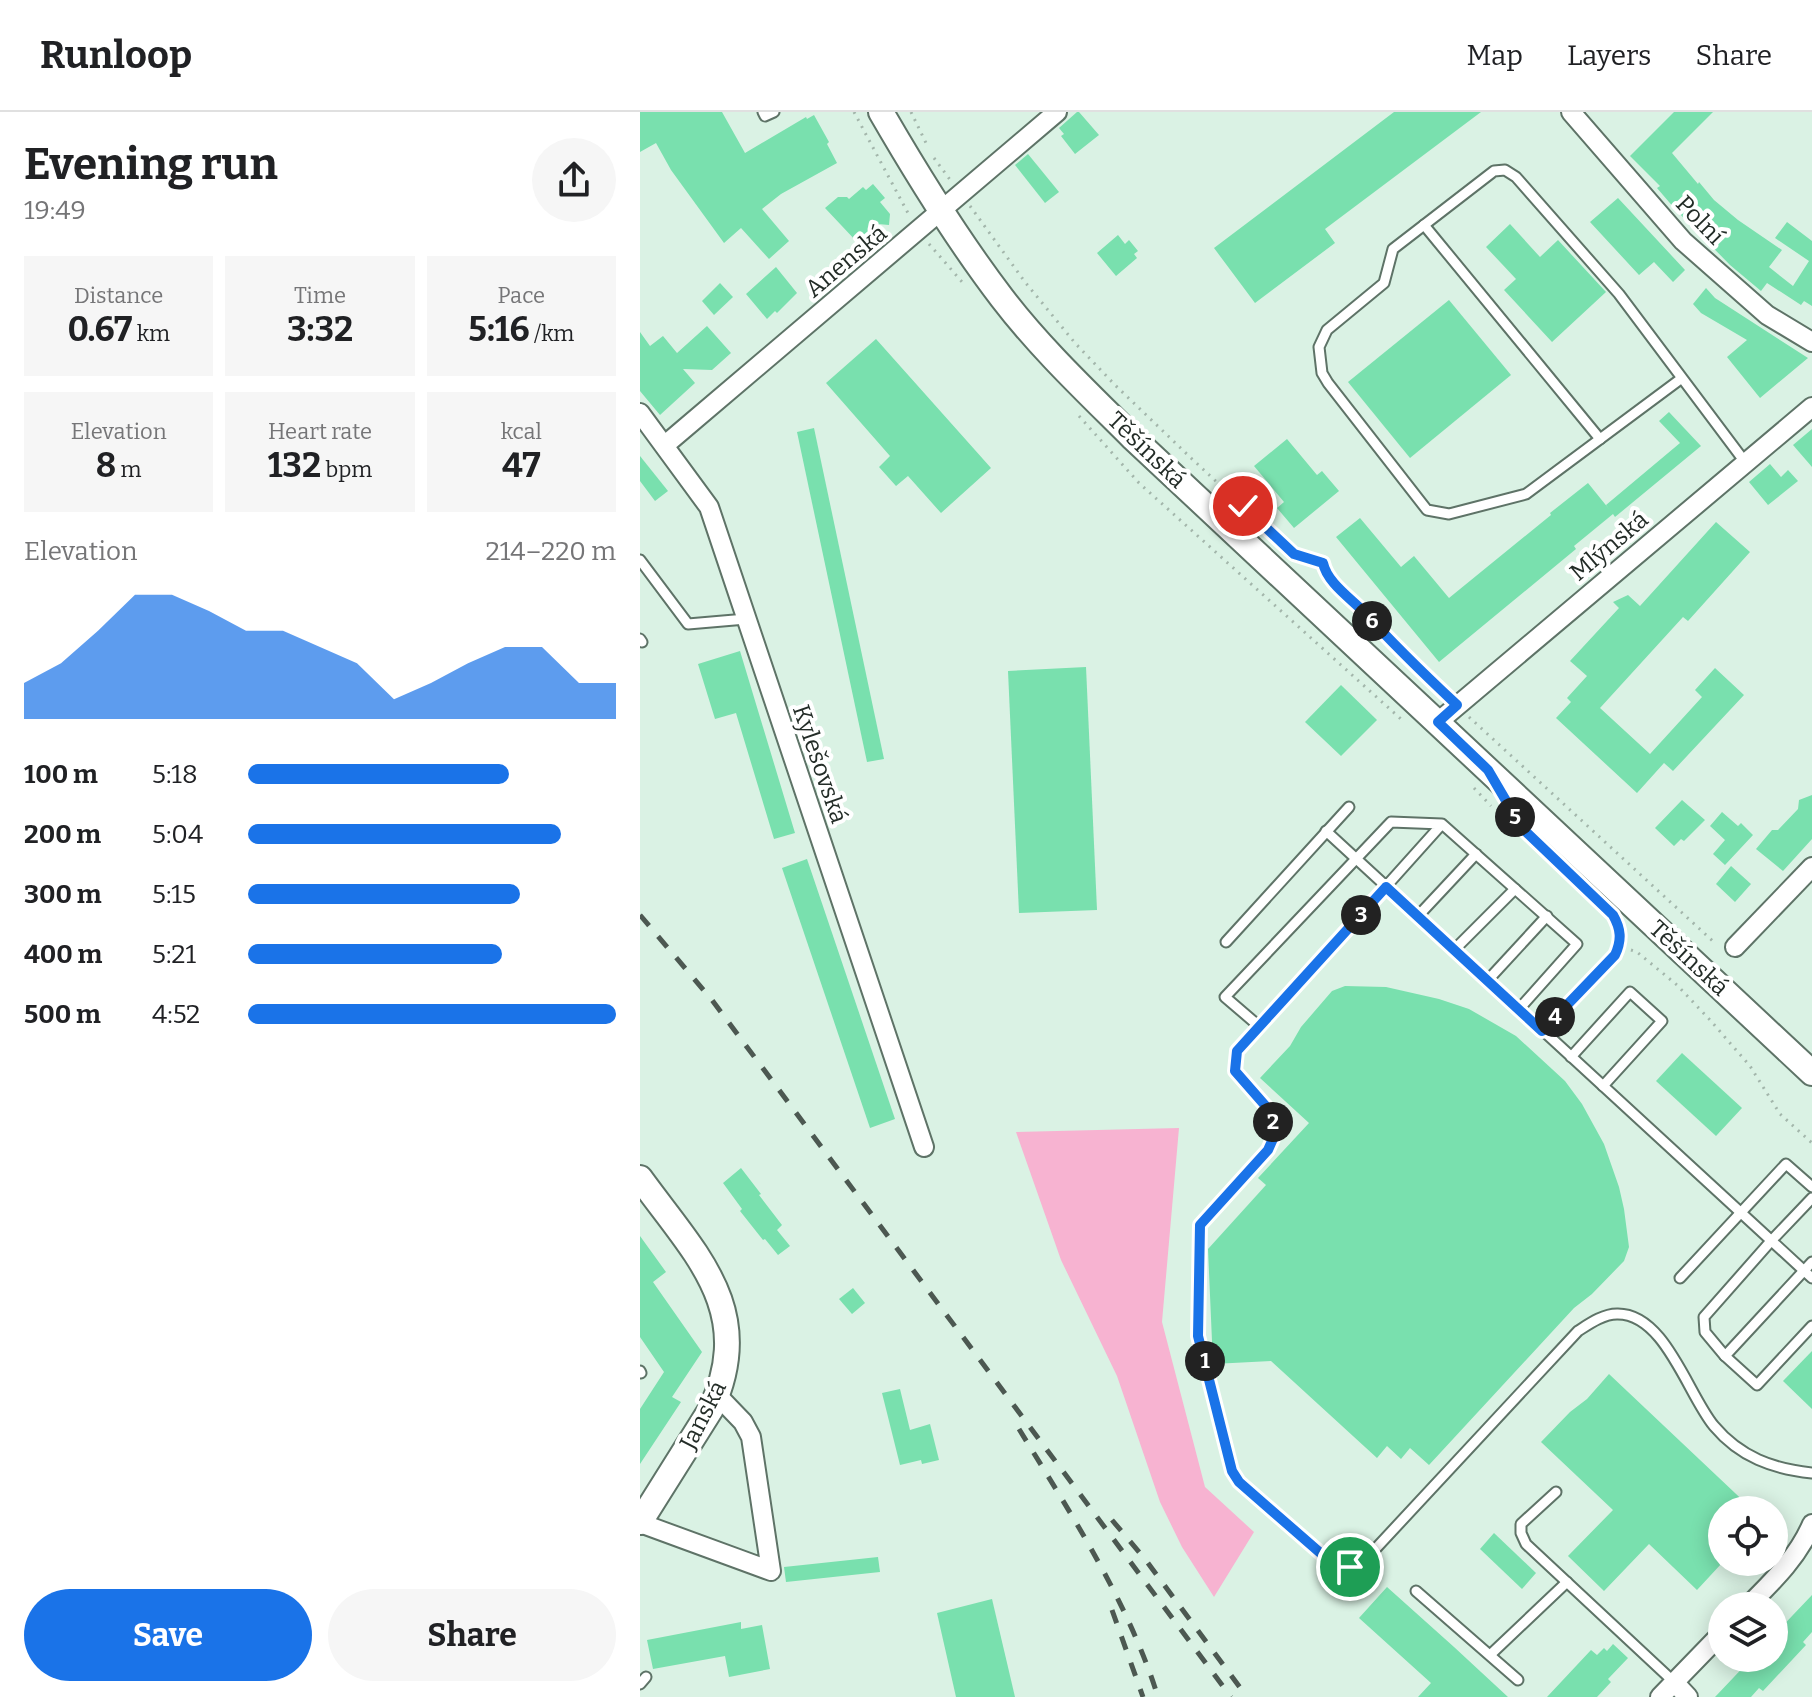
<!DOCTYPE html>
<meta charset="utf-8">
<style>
:root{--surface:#fff;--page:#f6f6f6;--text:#202124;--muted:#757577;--line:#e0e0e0;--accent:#1a73e8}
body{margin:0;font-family:Bitter,serif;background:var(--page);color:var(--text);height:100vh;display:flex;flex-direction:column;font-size:30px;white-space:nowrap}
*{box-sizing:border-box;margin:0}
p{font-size:26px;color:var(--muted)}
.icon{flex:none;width:44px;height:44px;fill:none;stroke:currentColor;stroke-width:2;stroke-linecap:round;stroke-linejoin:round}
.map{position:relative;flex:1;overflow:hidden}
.sheet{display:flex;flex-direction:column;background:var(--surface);width:640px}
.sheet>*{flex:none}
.fabs{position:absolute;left:1068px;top:1384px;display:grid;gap:16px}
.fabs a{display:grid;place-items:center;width:80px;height:80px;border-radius:50%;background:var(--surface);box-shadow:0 4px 20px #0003;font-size:40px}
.pin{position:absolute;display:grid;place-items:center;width:68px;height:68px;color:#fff;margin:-34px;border:4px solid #fff;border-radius:50%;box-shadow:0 2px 8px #0007}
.km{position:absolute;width:40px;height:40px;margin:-20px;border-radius:50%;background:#222;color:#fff;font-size:22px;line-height:40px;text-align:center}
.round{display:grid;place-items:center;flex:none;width:84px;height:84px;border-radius:42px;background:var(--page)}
.summary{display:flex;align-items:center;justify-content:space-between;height:136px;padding:0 24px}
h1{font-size:44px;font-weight:700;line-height:60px}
.stats{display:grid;grid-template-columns:repeat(3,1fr);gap:12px;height:136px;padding:8px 24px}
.stats div{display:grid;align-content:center;border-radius:0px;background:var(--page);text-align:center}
.stats b{font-size:34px;font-weight:700}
.stats small{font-size:22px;font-weight:400}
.stats p{font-size:22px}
.chart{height:224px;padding:16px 24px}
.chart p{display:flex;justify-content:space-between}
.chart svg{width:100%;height:144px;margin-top:8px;fill:var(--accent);opacity:.7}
.cta{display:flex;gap:16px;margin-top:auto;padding:16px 24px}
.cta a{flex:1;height:92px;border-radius:48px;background:var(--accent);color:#fff;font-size:32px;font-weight:700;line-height:92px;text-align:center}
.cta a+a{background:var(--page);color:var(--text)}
ul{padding:0 24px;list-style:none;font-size:26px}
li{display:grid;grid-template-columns:128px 96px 1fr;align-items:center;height:60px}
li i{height:20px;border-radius:10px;background:var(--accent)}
header{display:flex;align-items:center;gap:48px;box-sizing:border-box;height:112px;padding:0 40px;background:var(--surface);border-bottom:2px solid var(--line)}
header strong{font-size:38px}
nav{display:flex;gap:44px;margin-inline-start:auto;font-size:28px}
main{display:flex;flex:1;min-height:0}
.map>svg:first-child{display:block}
.green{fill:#f7b3d1}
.building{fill:#79e0ae}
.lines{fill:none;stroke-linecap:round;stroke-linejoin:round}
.lane-casing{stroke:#5e7367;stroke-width:13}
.street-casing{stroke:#5e7367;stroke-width:22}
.secondary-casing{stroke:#5e7367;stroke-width:28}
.path{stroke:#a3b6ab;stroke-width:3;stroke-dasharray:2 6;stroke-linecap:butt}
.lane{stroke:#fff;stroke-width:9}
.street{stroke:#fff;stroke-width:18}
.secondary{stroke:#fff;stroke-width:24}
.rail{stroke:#4c5851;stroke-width:5;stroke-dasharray:14 14;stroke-linecap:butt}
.route-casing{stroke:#fff;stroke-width:16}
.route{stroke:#1a73e8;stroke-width:10}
.labels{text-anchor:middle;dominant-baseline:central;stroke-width:8;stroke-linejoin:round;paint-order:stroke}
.street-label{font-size:24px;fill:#232c27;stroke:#fff}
</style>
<header>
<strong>Runloop</strong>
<nav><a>Map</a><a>Layers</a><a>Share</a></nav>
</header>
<main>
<section class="sheet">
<div class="summary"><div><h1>Evening run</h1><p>19:49</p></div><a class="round"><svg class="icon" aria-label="share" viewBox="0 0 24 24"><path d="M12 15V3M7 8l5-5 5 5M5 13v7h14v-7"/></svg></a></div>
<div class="stats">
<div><p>Distance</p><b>0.67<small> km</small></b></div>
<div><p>Time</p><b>3:32</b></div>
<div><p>Pace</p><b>5:16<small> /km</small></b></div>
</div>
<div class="stats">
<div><p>Elevation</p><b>8<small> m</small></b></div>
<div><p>Heart rate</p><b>132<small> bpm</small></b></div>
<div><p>kcal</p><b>47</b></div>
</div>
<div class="chart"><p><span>Elevation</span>214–220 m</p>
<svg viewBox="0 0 160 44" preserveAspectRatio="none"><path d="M0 44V33L10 27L20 17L30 6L40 6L50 11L60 17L70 17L80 22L90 27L100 38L110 33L120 27L130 22L140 22L150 33L160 33V44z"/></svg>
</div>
<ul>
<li><b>100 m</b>5:18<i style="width:71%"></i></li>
<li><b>200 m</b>5:04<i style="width:85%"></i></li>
<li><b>300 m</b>5:15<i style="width:74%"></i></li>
<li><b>400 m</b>5:21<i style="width:69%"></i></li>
<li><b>500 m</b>4:52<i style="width:100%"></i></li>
</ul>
<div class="cta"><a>Save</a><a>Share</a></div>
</section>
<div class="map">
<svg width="1172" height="1585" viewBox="0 0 1172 1585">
<rect width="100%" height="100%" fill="#daf2e4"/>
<path class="green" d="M539,1016L522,1210L565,1375L614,1420L574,1485L542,1435L520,1390L477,1264L421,1148L376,1020Z"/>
<g class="building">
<path d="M0,0H82L105,41L166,5L167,7L174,3L189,30L187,32L197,51L141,82L122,97L149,129L129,147L101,116L84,131L31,58L16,31L0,40Z"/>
<path d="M437,0H439L459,23L435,42L421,24L424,22L419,16Z"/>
<path d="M754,0H841L685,117L695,131L615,191L574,136Z"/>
<path d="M1034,0H1073L1032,41L1058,72L1059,70L1074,88L1098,108L1142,138L1129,155L1153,174L1169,149L1135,126L1147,110L1172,129V194L1164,189L1161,193L1127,171L1121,179L1090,153L1035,97L1017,76L1020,74L990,44Z"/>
<path d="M388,42L419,80L405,91L375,53Z"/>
<path d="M233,72L245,86L240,90L250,102L249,113L238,112L217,130L185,96L198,85H207L209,87L223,75L226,78Z"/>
<path d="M978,86L1045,158L1033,170L1014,150L999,163L950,110Z"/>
<path d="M870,112L900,145L918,128L966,180L912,230L864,178L876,167L846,135Z"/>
<path d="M478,123L485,132L489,128L498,139L494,142L497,146L476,164L457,141Z"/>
<path d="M136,155L157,181L137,201L135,199L127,207L106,182Z"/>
<path d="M80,171L93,185L74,203L62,189Z"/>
<path d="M1066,176L1075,186L1168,246L1120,286L1087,245L1107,228L1061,201L1053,192Z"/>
<path d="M809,188L871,263L770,346L708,270Z"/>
<path d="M67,214L91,241L72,258L43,257L55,271L20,303L0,279V220L10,234L23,224L37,241Z"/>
<path d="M236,227L351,356L301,401L268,364L256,374L239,355L250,344L186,271Z"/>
<path d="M1029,300L1061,334L975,405L973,402L934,434L936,437L799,550L696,425L720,406L761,455L774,444L809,486L911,403L910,401L948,371L969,397L966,393L1040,331L1019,309Z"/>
<path d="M174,316L244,647L227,650L157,320Z"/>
<path d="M1172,317V355L1153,333Z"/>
<path d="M647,327L677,363L682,359L699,379L654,416L637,396L644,390L614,354Z"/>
<path d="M0,344L28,379L15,389L0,369Z"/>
<path d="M1130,352L1141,365L1148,358L1158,369L1128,393L1109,370Z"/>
<path d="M1076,410L1110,440L1048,509L1043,505L960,596L1010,642L1062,585L1055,578L1075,556L1104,583L1033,659L1024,651L997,681L916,606L931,590L927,586L947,564L930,549L979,496L973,490L988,483L1000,494Z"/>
<path d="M100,539L155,721L134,727L96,601L75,607L58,552Z"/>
<path d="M446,555L457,798L379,801L368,559Z"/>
<path d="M701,573L737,608L701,644L665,610Z"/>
<path d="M1172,683V727L1143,759L1116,737L1132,718H1138L1158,697L1159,688Z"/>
<path d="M1042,688L1065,708L1044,729L1041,727L1034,734L1015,716Z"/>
<path d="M1082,700L1098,714L1101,711L1113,723L1085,753L1073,742L1085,728L1070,714Z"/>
<path d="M167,747L255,1007L230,1016L142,756Z"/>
<path d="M1091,754L1111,772L1095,790L1076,772Z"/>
<path d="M705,874L746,875L799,887L829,897L876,924L925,969L942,992L964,1032L979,1075L984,1097L989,1135L984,1149L952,1182L934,1196L789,1353L770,1336L761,1347L747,1334L737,1346L631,1249L573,1252L568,1137L626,1073L618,1066L669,1011L620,966L650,934L661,915L692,879Z"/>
<path d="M1042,941L1102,996L1076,1024L1016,969Z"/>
<path d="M101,1056L121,1082L119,1083L142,1113L137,1118L150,1134L138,1143L125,1127L123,1128L100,1099L102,1097L83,1071Z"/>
<path d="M0,1124L26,1160L13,1170L62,1240L32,1285L41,1290L0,1352V1297L24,1260L0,1225Z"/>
<path d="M213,1176L225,1191L212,1202L199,1187Z"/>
<path d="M1172,1239V1297L1143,1269Z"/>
<path d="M969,1262L1113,1398H1082V1451L1057,1478L1009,1432L964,1479L928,1444L973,1398L901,1330L930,1300L947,1287Z"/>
<path d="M260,1277L270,1318L290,1312L299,1348L282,1352L281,1348L260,1353L242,1281Z"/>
<path d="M854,1421L896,1461L882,1477L840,1437Z"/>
<path d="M238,1445L240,1460L146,1470L144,1455Z"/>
<path d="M747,1475L814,1535L868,1585H778L791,1571L719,1506Z"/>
<path d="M1172,1483V1520L1163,1530L1166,1533L1123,1579L1119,1576L1111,1585H1075L1112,1546H1134V1523Z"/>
<path d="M352,1487L375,1585H316L297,1501Z"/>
<path d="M101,1510V1517L122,1513L130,1557L89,1565L85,1544L13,1557L7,1528Z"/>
<path d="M973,1532L988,1546L968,1567L971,1570L957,1585H907L951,1538L957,1543L964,1536L967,1539Z"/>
</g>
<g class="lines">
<g class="lane-casing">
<g id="lane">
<path d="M123,0L125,4L134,0"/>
<path d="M784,113L960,327"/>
<path d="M1042,266L886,382L809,402L787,398L688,271L682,261L679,235L687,218L744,171L753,137L854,59L865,58L876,65L979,182L1105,350"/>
<path d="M0,448L48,512L106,507"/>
<path d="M0,527L2,530"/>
<path d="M863,685L882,716L973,803C981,818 982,828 975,843L902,919"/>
<path d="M802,712L751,710L585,885L620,915L802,712L937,832L879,897"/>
<path d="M686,719L1172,1166"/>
<path d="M778,804L836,742"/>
<path d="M586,830L709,695"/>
<path d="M814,838L875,777"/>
<path d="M848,868L907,804"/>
<path d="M620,915L597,939L595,959L630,999L636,1020L628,1038L560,1113L558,1224L592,1359L599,1370L693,1452L710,1455L726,1447L938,1219C949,1212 963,1202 977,1202C1025,1201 1048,1283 1074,1314C1100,1345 1133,1357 1172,1361"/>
<path d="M931,945L990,880L1022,909L963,974"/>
<path d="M1172,1150L1085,1244L1117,1273L1172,1214"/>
<path d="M1040,1166L1146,1052L1172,1075"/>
<path d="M1085,1244L1065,1220L1064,1205L1131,1129L1172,1086"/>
<path d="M0,1259L1,1261"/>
<path d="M916,1380L881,1412V1421L886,1432L1034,1570"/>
<path d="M776,1479L878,1568"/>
<path d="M850,1543L927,1470"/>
<path d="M0,1572L6,1565"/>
</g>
</g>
<g class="street-casing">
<g id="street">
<path d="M931,0L1043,129L1127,203L1172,230"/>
<path d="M0,301L69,395L284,1035"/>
<path d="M25,333L417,0"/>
<path d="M798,610L1172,295"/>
<path d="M1095,835L1172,755"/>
<path d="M0,1411L131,1459L111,1325L103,1310L77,1283"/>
<path d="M1108,1494C1133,1469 1158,1445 1172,1412"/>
<path d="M1034,1570L1048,1585"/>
<path d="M1020,1585L1082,1521"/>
</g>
</g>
<g class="secondary-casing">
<g id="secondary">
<path d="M241,0C278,64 317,127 362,186C401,237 448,281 493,326L1172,961"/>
<path d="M0,1066C55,1142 117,1198 71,1297L0,1410"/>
</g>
</g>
<g class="path">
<path d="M214,0L269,103"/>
<path d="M271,0L287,33"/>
<path d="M294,46L311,69"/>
<path d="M330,94L385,170L435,231L475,273L551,346L654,442L683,451C687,470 709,485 722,498C749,527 777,555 806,583"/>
<path d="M289,132L323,171"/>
<path d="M439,304L499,371L762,608"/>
<path d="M829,605L1076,832"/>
<path d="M834,676L851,694"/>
<path d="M991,838L997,840L1037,873L1070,908L1110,954L1140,1002L1172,1031"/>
</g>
<use href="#lane" class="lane"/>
<use href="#street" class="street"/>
<use href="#secondary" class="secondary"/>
<g class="rail">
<path d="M0,803L72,888L591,1585"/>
<path d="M379,1317C431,1402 488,1489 518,1585"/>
<path d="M472,1408L505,1447L607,1585"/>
<path d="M472,1498L503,1585"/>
</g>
</g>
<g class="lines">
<g class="route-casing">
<path id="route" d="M603,394L654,442L683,451C687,470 709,485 723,499C753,532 785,563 817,593L798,610L848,658L882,716L973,803C981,817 982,828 975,843L902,919L746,775L597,939L595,959L630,999L636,1020L628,1038L560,1113L558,1224L592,1359L599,1370L693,1452L710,1455"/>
</g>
<use href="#route" class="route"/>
</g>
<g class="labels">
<g class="street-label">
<text transform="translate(1060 108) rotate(46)">Polní</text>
<text transform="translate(206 149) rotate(-40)">Anenská</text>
<text transform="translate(507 338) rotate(44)">Těšínská</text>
<text transform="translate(969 434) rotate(-40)">Mlýnská</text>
<text transform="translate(180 652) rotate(71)">Kylešovská</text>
<text transform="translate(1049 846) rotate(43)">Těšínská</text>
<text transform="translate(63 1303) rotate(-63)">Janská</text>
</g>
</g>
</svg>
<div class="fabs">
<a><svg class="icon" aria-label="locate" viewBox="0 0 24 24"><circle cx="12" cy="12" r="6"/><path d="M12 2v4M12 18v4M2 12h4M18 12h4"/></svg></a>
<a><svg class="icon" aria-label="layers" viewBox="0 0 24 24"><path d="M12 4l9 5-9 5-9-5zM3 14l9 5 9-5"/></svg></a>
</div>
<div class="pin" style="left:710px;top:1455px;background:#1e9e55"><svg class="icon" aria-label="arrive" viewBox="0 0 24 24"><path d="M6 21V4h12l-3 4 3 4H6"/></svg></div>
<div class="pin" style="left:603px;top:394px;background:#d93025"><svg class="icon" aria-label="check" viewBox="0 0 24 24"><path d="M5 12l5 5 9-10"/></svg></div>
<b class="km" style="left:565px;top:1249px">1</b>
<b class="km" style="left:633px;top:1010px">2</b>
<b class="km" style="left:721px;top:803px">3</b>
<b class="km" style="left:915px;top:905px">4</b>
<b class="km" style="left:875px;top:705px">5</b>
<b class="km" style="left:732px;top:509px">6</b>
</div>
</main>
